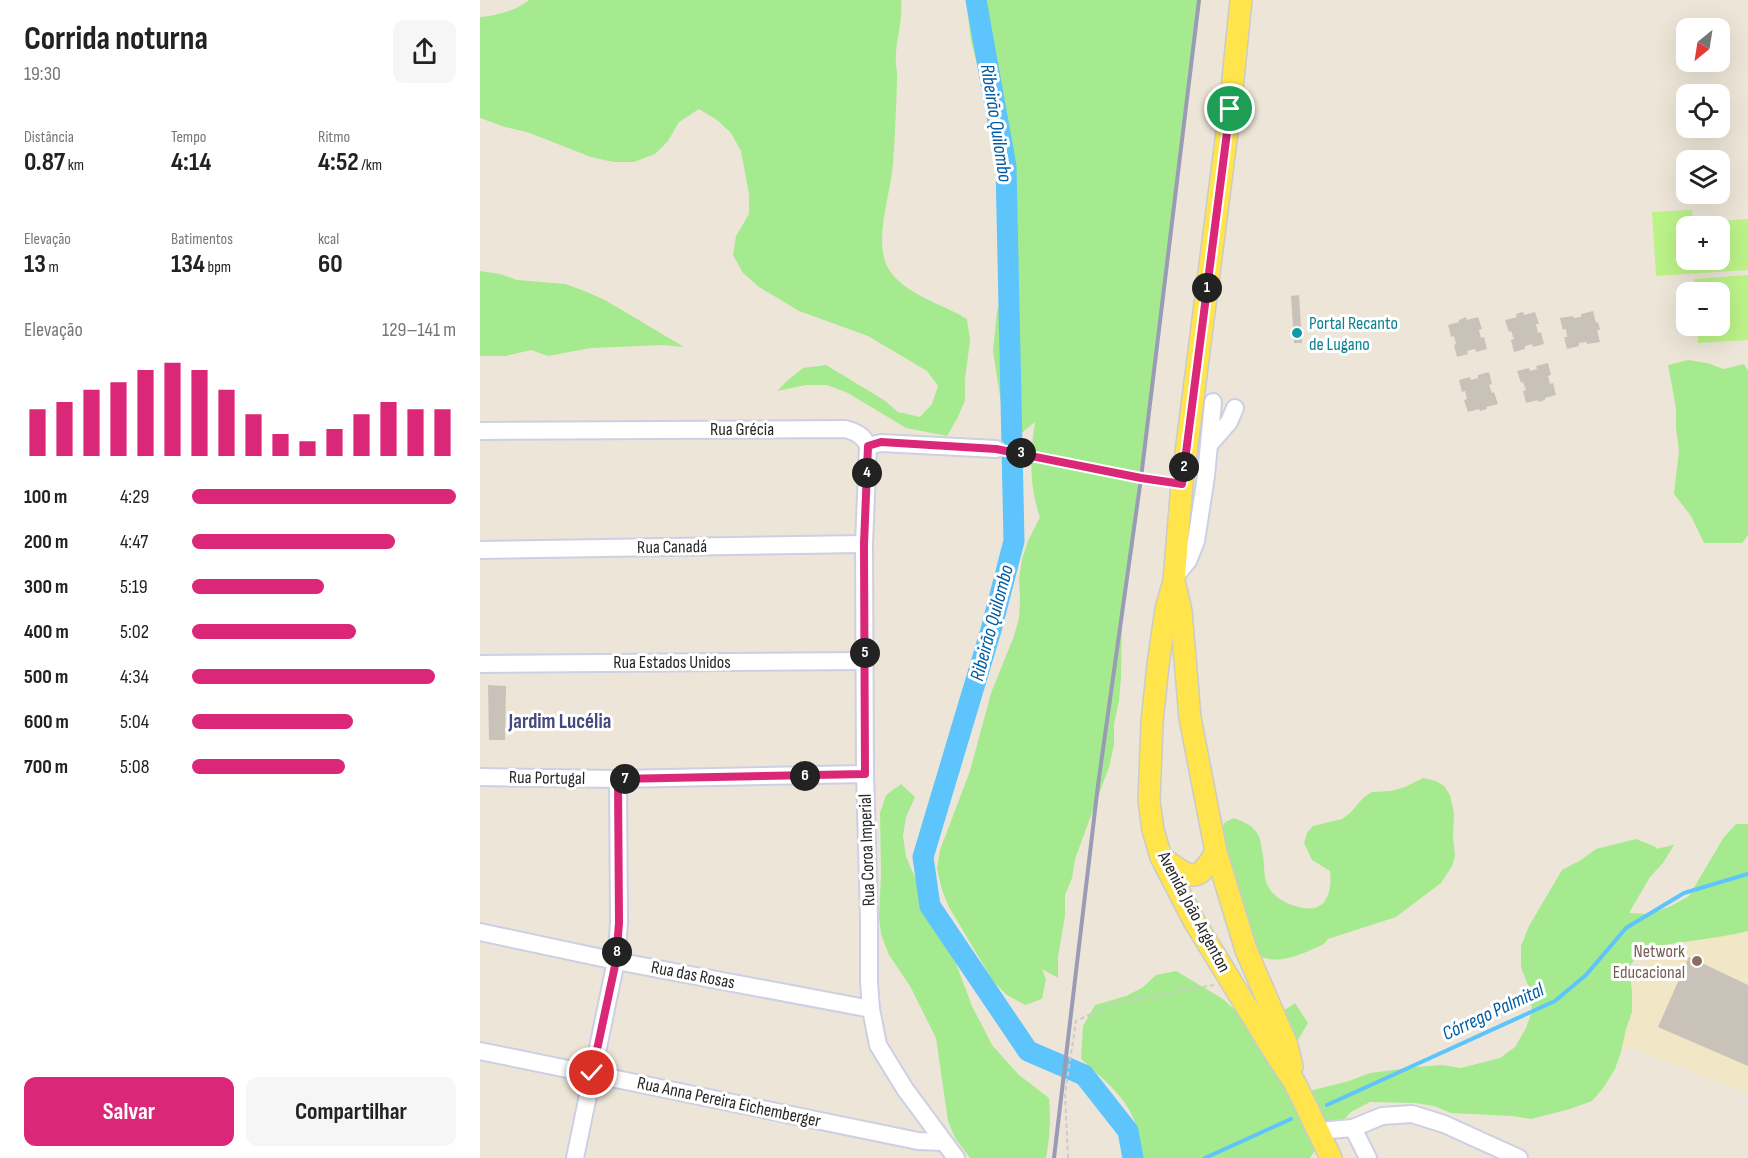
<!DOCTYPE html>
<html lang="pt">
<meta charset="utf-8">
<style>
:root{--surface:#fff;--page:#f6f6f6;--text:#222;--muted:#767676;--accent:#db2777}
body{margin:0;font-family:"Sofia Sans Condensed",sans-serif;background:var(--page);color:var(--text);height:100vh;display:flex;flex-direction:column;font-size:22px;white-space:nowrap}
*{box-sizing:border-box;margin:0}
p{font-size:20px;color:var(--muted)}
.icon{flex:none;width:33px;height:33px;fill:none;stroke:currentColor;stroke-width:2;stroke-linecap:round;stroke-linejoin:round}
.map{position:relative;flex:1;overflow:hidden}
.sheet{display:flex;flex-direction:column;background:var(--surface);width:480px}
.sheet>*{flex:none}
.needle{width:39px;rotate:210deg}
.fabs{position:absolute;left:1196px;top:18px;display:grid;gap:12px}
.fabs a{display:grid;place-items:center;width:54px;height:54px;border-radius:12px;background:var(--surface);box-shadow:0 6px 24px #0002;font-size:30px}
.pin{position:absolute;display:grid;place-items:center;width:51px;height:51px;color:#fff;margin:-26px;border:3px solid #fff;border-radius:50%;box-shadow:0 2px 6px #0007}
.km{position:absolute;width:30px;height:30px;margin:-15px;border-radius:50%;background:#222;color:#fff;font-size:16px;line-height:30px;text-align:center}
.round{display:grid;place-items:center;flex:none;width:63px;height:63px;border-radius:12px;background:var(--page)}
.head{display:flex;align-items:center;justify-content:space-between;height:102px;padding:0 24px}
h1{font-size:33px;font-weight:700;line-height:45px}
.stats{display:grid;grid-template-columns:repeat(3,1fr);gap:9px;height:102px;padding:6px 24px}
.stats div{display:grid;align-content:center}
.stats b{font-size:26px;font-weight:700}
.stats small{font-size:16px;font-weight:400}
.stats p{font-size:16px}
.chart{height:168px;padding:12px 24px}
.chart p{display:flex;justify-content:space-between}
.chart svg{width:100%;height:108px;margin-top:6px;stroke:var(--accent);stroke-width:6}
.action{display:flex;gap:12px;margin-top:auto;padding:12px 24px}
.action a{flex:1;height:69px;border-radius:12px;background:var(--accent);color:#fff;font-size:24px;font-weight:700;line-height:69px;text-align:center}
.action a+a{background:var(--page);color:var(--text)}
ul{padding:0 24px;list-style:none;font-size:20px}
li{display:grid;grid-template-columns:96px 72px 1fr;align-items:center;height:45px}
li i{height:15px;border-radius:8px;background:var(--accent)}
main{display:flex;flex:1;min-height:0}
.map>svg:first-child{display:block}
.education{fill:#f1e6c5}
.green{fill:#a5ea8e}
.pitch{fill:#bcf388;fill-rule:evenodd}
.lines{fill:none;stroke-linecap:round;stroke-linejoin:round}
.stream{stroke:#5ec4fc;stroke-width:4}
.river{stroke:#5ec4fc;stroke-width:21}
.building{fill:#c8c2b8}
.minor-casing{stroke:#cdcfe4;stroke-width:20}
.major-casing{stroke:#cbcbcb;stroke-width:24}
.path{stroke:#cbcbcb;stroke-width:2;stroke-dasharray:4.5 3;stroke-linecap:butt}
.minor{stroke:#fff;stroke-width:16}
.major{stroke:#ffe54b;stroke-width:21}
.rail{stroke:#9a9cb5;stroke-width:4}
.route-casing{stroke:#fff;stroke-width:12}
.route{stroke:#db2777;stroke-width:8}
.culture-dot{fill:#0f9aa8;stroke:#fff;stroke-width:2}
.education-dot{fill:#8d6e63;stroke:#fff;stroke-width:2}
.labels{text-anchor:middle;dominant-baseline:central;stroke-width:6;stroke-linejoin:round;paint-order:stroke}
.culture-label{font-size:18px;fill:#0d838f;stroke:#fff;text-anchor:start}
.street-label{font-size:18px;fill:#282828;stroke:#fff}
.education-label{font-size:18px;fill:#785e54;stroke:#fff;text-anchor:end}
.water-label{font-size:20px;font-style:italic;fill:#005da5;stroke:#fff}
.quarter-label{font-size:21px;font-weight:bold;fill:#44497e;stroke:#fff}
</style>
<main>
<section class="sheet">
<div class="head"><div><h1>Corrida noturna</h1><p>19:30</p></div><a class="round"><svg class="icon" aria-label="share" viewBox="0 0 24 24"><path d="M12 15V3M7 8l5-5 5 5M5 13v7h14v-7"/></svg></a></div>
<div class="stats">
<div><p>Distância</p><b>0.87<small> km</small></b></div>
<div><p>Tempo</p><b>4:14</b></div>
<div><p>Ritmo</p><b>4:52<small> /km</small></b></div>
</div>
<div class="stats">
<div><p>Elevação</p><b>13<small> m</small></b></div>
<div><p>Batimentos</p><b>134<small> bpm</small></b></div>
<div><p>kcal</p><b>60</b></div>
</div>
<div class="chart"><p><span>Elevação</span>129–141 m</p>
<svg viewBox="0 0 160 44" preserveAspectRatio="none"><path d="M5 44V25M15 44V22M25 44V17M35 44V14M45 44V9M55 44V6M65 44V9M75 44V17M85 44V27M95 44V35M105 44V38M115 44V33M125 44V27M135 44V22M145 44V25M155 44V25"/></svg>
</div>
<ul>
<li><b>100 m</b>4:29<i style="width:100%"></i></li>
<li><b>200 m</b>4:47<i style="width:77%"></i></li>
<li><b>300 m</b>5:19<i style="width:50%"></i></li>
<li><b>400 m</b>5:02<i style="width:62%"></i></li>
<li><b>500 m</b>4:34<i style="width:92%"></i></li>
<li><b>600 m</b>5:04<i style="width:61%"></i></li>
<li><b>700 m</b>5:08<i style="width:58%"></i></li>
</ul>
<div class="action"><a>Salvar</a><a>Compartilhar</a></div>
</section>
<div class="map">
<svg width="1268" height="1158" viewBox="0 0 1268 1158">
<rect width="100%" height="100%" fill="#ede6d8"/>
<path class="education" d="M1268,907V1093L1065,1015Z"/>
<g class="green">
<path d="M49,0H421C423,18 417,36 416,54C415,64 418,73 417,82C416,109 415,137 413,164C411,193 393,241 408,268C423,294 463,304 487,319L490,341L485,379V400L478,417L467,436L426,428L368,393L347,385H326L297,391L308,380L323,368L346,365L404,400L418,412L440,417L452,404L458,386L447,371L388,336L319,311L279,287L263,273L253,255L256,236L269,214V194L261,151L251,133L237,120L219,109L199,122L188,141L175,154L154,162H133L111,157L47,132L25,127L0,118V17C15,16 38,10 49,0Z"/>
<path d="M486,0H721L651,541L654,543L642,612L641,677L639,701L634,724V745L629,767L595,859L592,878L585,895V916L578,957V978L562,969L566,979L562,999L545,1005L527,995L513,981L469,907L462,890L457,869L460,850L490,771L511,693L534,636L539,618L540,599L539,579L542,559L548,541L560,517C549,487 550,453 555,422L539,435L530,432L524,422L513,351L517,311L529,282L530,239L520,176L517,138L491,41Z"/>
<path d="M0,271L20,274L37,280L85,284L102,290L125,300L204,347L183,345L111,348L68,356L51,350L26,356H0Z"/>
<path d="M1208,360L1227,363L1244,369L1264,364L1268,371V535L1262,543H1224L1211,516L1194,494L1199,451L1196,428V408L1188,365Z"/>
<path d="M943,778L956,781L964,786L970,795L974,813L973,836L975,856L972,866L961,883L916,917L848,939L844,944C822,954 796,968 774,953L740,831L745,822L754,818C762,821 772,825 777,833C781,839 781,847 783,855C784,862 784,871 785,878C789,896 806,905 823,908C831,909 838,909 844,902C851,893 851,881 850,871L832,860L824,843L827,833L833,826L862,819L870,813L884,797L892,792L911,791L925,787Z"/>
<path d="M421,784L435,797L426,817L423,836L426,857L451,913L472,953L492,1006L512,1045L539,1075L569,1098C571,1118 570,1137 566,1158H490L475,1138L468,1121L456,1038L430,986L409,955L401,934L399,916L401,875L400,813L406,795Z"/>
<path d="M1256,824H1268V931C1232,940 1196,941 1160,950L1149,968L1152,991V1012L1146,1029L1141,1052L1135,1069L1124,1087L1112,1101L1090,1109L1051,1119L1032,1116L971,1113L954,1106L935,1103L890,1102L871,1112L859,1125L844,1137L830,1158H660C660,1147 660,1135 656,1125C647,1097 622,1078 601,1059L603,1026L615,1005L646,996L662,988L676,975L696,971L743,999L757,1012L796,1016L815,1003L828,1023L806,1060L829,1091L869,1081L890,1073L936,1067L962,1065L981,1068L1020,1058L1035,1047L1046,1028L1052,1011L1049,988L1041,967V946L1049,926L1082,870L1101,860L1116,849L1156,839L1176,847L1175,849L1194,845L1183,863L1170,877L1149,913L1169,914L1191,906L1209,896L1244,837Z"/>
</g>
<g class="pitch">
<path d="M1212,210L1213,223L1268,219V270L1176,276L1172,212ZM1206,226H1239V260H1206Z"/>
<path d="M1268,275V340L1218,343L1217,326H1239V292H1215L1214,279Z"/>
</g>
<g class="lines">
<g class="stream">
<path d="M847,1105L1075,1001L1106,975L1146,928L1204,893L1268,874"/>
<path d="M725,1158L811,1119"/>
</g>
<path class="river" d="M496,0L526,166L534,541L511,630L443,857L450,906L548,1051L604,1075L648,1131L653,1158"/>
</g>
<g class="building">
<path d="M819,295L822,343H814L811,296Z"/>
<path d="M1113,311L1116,323L1118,322L1120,330H1117L1120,342L1107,344V342L1099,343V346L1087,349L1084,337H1087L1086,329L1083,330L1080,318L1093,316V318L1101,317V314Z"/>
<path d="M1043,312L1044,315L1055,312L1059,324H1056L1058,333L1061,332L1064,344L1053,347L1052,344L1045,346V349L1034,352L1031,340L1034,339L1031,331L1029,332L1025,320L1037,317L1036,314Z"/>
<path d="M986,317L987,320L998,317L1002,329L999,330L1001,338L1004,337L1007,349L996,352L995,349L987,351L988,354L977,357L974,345L976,344L974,336L971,337L968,325L979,322V320Z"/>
<path d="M1068,363L1071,375L1068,376L1070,384L1073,383L1076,395L1065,398V400L1058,402V400L1046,403L1043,391L1046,390L1043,382L1041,383L1037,371L1049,368L1050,371L1057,369L1056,366Z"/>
<path d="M1009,372L1012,384L1009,385L1012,393L1014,392L1018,404L1006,407L1007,409L1000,411L999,409L988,412L984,400L987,399L985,391L982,392L979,380L990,377L991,380L998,378V375Z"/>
<path d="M8,685L26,686L25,740H9Z"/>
<path d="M1209,957L1268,985V1066L1178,1027Z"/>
</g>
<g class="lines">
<g class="minor-casing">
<g id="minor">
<path d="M0,431L365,429C376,432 383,435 388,446"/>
<path d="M729,445L749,422L755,408"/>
<path d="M388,446L384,544L385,774L389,919V982L391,1009L398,1045L425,1089L476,1158"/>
<path d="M388,446L401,443L516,449"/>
<path d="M0,550L384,544"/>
<path d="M694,578L708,561L716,541L726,476L733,402"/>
<path d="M0,664L385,661"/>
<path d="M0,777L138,779L385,774"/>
<path d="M0,932L136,961L391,1009"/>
<path d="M0,1051L438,1141L463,1142"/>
<path d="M873,1128L888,1158"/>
<path d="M838,1131L873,1128L902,1116L932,1114L964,1124L1039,1158"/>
<path d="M95,1158L136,961L139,923L138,779"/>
</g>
</g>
<g class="major-casing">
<g id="major">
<path d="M761,0L750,109L702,484L694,581L686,609L678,665L672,722L669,801L673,830L681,857L714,921L795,1053L815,1083L851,1158"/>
<path d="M695,585L701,611L710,718L736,852L766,950L807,1045L812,1067"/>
<path d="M684,859C712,879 717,884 736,852"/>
</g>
</g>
<g class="path">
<path d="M530,452L661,478L687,482"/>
<path d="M588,1158L585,1094L596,1021L635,1003L734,985"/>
</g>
<use href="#minor" class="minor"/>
<use href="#major" class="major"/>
<path class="rail" d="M574,1158L618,785L661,478L719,0"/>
</g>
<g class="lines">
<g class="route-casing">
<path id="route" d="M112,1073L136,961L139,923L138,779L385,774L384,544L388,446L401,442L516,449L661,478L702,484L750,109"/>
</g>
<use href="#route" class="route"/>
</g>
<circle class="culture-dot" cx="817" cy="333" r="6"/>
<circle class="education-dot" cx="1217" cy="961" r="6"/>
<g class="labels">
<g class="culture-label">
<text x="829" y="323">Portal Recanto<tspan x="829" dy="21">de Lugano</tspan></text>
</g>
<g class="street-label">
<text x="262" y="429">Rua Grécia</text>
<text transform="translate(192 547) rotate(-1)">Rua Canadá</text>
<text x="192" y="662">Rua Estados Unidos</text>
<text transform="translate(67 778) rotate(1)">Rua Portugal</text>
<text transform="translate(387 850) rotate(-92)">Rua Coroa Imperial</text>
<text transform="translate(714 912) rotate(62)">Avenida João Argenton</text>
<text transform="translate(213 975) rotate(11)">Rua das Rosas</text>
<text transform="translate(249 1102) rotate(12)">Rua Anna Pereira Eichemberger</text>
</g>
<g class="education-label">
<text x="1205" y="951">Network<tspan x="1205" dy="21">Educacional</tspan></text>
</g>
<g class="water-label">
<text transform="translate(516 123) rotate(81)">Ribeirão Quilombo</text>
<text transform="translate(512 623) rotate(-75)">Ribeirão Quilombo</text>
<text transform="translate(1013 1012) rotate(-25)">Córrego Palmital</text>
</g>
<g class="quarter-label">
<text x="80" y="721">Jardim Lucélia</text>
</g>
</g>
</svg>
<div class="fabs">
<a><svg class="needle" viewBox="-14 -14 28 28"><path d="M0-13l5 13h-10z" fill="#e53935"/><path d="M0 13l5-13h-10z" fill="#767676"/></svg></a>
<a><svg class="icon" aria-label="locate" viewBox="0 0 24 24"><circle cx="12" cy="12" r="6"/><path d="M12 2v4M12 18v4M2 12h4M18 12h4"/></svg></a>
<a><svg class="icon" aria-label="layers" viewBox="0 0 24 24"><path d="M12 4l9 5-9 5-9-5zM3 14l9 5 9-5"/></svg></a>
<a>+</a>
<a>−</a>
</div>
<div class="pin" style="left:750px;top:109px;background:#1e9e55"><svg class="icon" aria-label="arrive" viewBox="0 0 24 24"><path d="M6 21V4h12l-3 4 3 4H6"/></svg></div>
<div class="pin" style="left:112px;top:1073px;background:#d93025"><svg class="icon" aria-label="check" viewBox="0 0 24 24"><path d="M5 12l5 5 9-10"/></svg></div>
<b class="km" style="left:727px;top:288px">1</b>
<b class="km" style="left:704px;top:467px">2</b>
<b class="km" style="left:541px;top:453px">3</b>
<b class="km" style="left:387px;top:473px">4</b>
<b class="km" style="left:385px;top:653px">5</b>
<b class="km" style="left:325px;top:776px">6</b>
<b class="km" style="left:145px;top:779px">7</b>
<b class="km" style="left:137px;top:952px">8</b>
</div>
</main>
